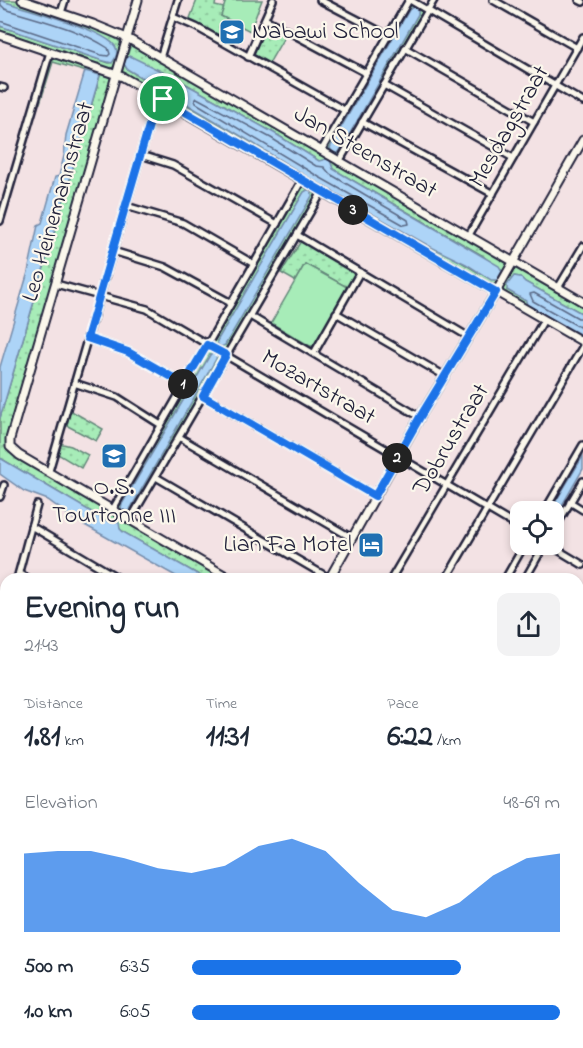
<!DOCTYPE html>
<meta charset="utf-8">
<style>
:root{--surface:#fff;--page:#f2f2f3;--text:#1f2937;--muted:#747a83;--accent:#1a73e8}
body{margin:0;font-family:"Indie Flower",sans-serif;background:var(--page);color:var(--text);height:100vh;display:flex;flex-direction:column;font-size:22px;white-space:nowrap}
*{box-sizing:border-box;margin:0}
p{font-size:20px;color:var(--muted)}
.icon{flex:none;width:33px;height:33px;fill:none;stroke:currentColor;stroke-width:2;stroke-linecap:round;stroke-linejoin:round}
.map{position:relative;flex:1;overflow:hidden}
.drawer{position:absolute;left:0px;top:573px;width:584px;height:476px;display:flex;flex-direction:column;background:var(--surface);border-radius:18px 18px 0 0;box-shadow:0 3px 9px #0003}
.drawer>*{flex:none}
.fabs{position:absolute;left:510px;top:501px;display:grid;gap:12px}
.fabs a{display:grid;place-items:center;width:54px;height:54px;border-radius:12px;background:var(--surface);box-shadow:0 3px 9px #0003;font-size:30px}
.pin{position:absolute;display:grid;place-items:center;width:51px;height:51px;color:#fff;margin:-26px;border:3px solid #fff;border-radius:50%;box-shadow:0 2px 6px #0007}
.km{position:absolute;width:30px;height:30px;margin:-15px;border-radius:50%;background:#222;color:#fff;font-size:16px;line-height:30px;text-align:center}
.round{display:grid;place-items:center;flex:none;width:63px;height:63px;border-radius:12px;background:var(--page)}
.summary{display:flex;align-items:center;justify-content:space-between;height:102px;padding:0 24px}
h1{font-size:33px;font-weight:800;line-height:45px}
.metrics{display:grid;grid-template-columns:repeat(3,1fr);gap:9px;height:102px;padding:6px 24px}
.metrics div{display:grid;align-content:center}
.metrics b{font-size:30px;font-weight:800}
.metrics small{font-size:16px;font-weight:400}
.metrics p{font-size:16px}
.chart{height:168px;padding:12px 24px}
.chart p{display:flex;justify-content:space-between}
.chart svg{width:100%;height:108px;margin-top:6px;fill:var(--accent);opacity:.7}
ul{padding:0 24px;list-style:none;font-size:20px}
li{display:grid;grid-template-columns:96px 72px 1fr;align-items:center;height:45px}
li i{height:15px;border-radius:8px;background:var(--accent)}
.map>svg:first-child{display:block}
.grass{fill:url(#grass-dots);stroke:#64877a;stroke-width:1.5;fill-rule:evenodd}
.park{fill:#a7ecb8;stroke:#64877a;stroke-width:1.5}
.water{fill:#add4f7;stroke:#758dac;stroke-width:1.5}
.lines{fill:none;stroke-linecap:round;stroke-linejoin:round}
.shore{stroke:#5a6986;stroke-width:1.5}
.minor-casing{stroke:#22223b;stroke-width:10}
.tertiary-casing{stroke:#22223b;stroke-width:11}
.minor{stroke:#fbf7ec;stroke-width:5}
.tertiary{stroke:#fbf7ec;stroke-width:7}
.route-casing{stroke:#fff;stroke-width:12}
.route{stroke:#1a73e8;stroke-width:8}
.labels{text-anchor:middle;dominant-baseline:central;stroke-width:4.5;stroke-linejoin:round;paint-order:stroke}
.poi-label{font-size:24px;fill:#22223b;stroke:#fbf7ec;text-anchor:start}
.street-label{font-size:24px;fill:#22223b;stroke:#fbf7ec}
</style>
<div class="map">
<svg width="583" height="1048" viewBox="0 0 583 1048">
<defs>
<pattern id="grass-dots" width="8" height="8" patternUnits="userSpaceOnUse" patternTransform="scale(1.5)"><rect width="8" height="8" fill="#a7ecb8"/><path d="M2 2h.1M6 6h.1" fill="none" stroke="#8fca9f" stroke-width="1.8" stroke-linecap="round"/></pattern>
</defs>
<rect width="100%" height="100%" fill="#f3e2e4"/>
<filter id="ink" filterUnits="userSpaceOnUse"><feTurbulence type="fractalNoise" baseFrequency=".0167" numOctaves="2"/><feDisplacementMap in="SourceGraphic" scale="12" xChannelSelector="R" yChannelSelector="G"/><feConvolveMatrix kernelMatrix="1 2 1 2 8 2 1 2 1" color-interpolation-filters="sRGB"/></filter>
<g filter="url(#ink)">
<g class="grass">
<path d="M0,0C5,0 10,0 14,0C31,2 112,32 121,43L114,66L110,70L78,56H71L0,32V26L109,63L112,43C78,21 36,16 0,0Z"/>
<path d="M197,0H216L215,6L224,8L221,16L232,22L222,29L218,37L189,21Z"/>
<path d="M409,5H413L422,10V15L343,153L337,157L326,150L325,148ZM418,9V14L341,149L330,148L409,10Z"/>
<path d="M265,24H271L287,32L268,65L255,58L253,54Z"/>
<path d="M132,45L505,260L507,263L503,273L482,255L333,169L331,167V162L319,161L274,133L175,78L128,57L126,59L130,47Z"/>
<path d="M51,59H60L112,78L7,448L29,463L227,579H206L123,532L112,521L105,520L0,458V418L100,76L53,62L40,103L37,102Z"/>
<path d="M124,64L127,69C198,112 271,156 342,196C375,215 407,236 442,251C454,256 489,282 497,280L495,284L491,285L122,73Z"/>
<path d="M303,186L316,192L317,195L228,348L222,350L213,346L212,340L299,188ZM309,189L312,193L225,345L217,341L304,192Z"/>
<path d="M301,241L353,271L356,275L313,350L275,328L276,326L310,346H314L347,287L305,264L295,281L281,273Z"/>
<path d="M520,268L583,304V314L525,282L520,277L514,276L507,290L527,301V305L583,336V340L504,293L503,288L513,270Z"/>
<path d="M211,350L219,355L220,361L131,514L127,515L116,509L117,505L206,353ZM210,355L217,357L216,359L129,511L121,510L122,504Z"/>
<path d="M68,409L103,429L96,441L64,424Z"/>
<path d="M59,443L71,446L88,455L81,468L56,453Z"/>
</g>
<g class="park">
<path d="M226,0H262L250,31L221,16Z"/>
<path d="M305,264L347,287L314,346H310L271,323Z"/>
</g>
<g class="water">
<path d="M0,0C23,9 102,28 115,46C119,52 116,58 112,63L100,60L0,26Z"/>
<path d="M413,7L418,9V14L341,149L338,153H333L330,148L336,136L409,10Z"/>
<path d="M130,56L175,78L274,133L319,161L326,159L330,160L333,169L499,266L502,271L497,280H491L466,264L431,247L314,181L246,139L127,69L124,64L126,59Z"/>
<path d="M85,71L100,75L0,418V367L28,272L38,225L42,223L55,177L59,176L64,156L66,135Z"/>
<path d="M309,189L312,191V196L225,345L221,347L218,345L217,341L304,192Z"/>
<path d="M514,276L520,277L525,282L583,314V336L527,305L526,301L507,290V285Z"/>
<path d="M213,353L217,355L216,359L129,511L121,510L122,504L210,355Z"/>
<path d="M583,456V469L554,519V512L550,511Z"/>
<path d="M0,458L105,520L109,522L114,520L119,523L120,529L123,532L206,579H181L74,519L48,500L24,491L0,474Z"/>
</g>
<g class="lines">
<g class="shore">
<path d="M0,21L101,55L108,56L110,54L108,48C78,28 39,20 5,9L1,5L0,0"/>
<path d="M197,98L271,138L316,166L324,167L330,174L408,220L409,224L404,225L319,177L196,103L195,100Z"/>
<path d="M583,318H578L534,293L530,294L533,301L583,329"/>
</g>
<g class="minor-casing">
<g id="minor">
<path d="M320,0L387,35"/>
<path d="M410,0L583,102"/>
<path d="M493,0L577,48"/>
<path d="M579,0L583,2"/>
<path d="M61,13L65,0"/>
<path d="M173,17L196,27L344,110"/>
<path d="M265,19L366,73"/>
<path d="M405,48L534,122"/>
<path d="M248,57L273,0"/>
<path d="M160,58L178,0"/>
<path d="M384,85L513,158"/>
<path d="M0,87L4,88"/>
<path d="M362,122L493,194"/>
<path d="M321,151L409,0"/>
<path d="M141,155L173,165L277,224"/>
<path d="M339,162L434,0"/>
<path d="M126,206L183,223L254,264"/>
<path d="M0,221L50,52"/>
<path d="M297,235L469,337"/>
<path d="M469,235L583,37"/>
<path d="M113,251L165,267L231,303"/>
<path d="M56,284L147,309L520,528"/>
<path d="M558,288L583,246"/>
<path d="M336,313L445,376"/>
<path d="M250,316L420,417"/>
<path d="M87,338L128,352L184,384"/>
<path d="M314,353L360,272"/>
<path d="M74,383L117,397L161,425"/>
<path d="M203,396L375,496"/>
<path d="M179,437L352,538"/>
<path d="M49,471L150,122L163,99"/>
<path d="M156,477L329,578"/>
<path d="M0,497L4,485"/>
<path d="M570,502L583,510"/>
<path d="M113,509L302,180"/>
<path d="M544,512L583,445"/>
<path d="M130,520L322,192"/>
<path d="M31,526L120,579"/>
<path d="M554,530L583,481"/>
<path d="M548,544L583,565"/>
<path d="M19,573L29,579"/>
<path d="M17,579L37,505"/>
<path d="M391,579L544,320"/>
<path d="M446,579L583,346"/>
<path d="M505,579L525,544"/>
<path d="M525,579L545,544"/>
<path d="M0,605L6,607"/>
<path d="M578,616L583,619"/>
<path d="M0,631L6,613"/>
<path d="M0,645L6,649"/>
<path d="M578,671L583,674"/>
<path d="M0,688L6,691"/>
<path d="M578,724L583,727"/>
<path d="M0,728L6,732"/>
<path d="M0,771L6,775"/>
<path d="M0,818L6,822"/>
<path d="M578,827L583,830"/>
<path d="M0,872L6,875"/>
<path d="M578,886L583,889"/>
<path d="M0,968L6,971"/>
<path d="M578,1041L583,1045"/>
<path d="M319,1042L328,1048"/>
<path d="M504,1042L513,1048"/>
<path d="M282,1048L285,1042"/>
<path d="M374,1048L378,1042"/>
</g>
</g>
<g class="tertiary-casing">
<g id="tertiary">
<path d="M22,0L93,24L127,38L583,302"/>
<path d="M138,0L10,439V447L19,455L231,579"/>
<path d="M0,35L123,77L583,342"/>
<path d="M329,579L420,417L496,292L583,140"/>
<path d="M578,784L583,787"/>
<path d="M578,987L583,977"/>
<path d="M74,1048L77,1042"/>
<path d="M541,1048L544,1042"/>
</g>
</g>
<use href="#minor" class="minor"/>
<use href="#tertiary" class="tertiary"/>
</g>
</g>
<g class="lines" filter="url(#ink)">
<g class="route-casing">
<path id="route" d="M163,99L496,292L420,417L375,496L203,396L226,355L207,345L184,384L128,352L87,338L150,122Z"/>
</g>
<use href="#route" class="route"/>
</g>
<defs>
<g id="school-square" transform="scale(1.35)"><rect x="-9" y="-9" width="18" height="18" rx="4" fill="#1f6fb2" stroke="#fbf7ec"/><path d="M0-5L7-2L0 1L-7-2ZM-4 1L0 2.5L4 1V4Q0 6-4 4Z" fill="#fff"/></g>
<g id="hotel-square" transform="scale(1.35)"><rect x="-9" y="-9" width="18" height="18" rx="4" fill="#1f6fb2" stroke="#fbf7ec"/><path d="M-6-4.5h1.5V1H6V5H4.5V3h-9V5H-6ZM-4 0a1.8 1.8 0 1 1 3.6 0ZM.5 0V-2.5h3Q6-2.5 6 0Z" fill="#fff"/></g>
</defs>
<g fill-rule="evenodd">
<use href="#school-square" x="232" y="32"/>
<use href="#school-square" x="114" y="456"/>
<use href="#hotel-square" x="371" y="545"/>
</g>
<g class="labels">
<g class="poi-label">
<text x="252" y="32">Nabawi School</text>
<text x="114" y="488" text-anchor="middle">O.S.<tspan x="114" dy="28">Tourtonne III</tspan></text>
<text x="352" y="545" text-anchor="end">Lian Fa Motel</text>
</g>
<g class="street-label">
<text transform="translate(510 127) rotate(-60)">Mesdagstraat</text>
<text transform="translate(365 153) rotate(30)">Jan Steenstraat</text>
<text transform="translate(59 202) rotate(-74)">Leo Heinemannstraat</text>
<text transform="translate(318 388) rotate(30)">Mozartstraat</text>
<text transform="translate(452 440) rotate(-59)">Dobrustraat</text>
</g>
</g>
</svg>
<div class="fabs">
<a><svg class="icon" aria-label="locate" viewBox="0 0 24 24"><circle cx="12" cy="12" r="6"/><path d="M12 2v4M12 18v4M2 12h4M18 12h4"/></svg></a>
</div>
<div class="pin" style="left:163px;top:99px;background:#1e9e55"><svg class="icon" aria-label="arrive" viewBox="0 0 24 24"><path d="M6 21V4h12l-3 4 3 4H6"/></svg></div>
<b class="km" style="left:183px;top:384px">1</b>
<b class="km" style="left:397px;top:458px">2</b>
<b class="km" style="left:353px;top:210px">3</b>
<section class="drawer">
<div class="summary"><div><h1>Evening run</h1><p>21:43</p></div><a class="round"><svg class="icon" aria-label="share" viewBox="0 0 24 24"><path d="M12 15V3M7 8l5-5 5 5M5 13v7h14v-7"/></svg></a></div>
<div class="metrics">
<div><p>Distance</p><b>1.81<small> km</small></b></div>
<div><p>Time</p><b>11:31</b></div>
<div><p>Pace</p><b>6:22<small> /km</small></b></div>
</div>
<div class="chart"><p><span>Elevation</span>48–69 m</p>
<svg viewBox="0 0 160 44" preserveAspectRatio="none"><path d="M0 44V12L10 11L20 11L30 14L40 18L50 20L60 17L70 9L80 6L90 11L100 24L110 35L120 38L130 32L140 21L150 14L160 12V44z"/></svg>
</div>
<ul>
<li><b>500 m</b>6:35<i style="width:73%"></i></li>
<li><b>1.0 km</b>6:05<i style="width:100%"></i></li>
</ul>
</section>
</div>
